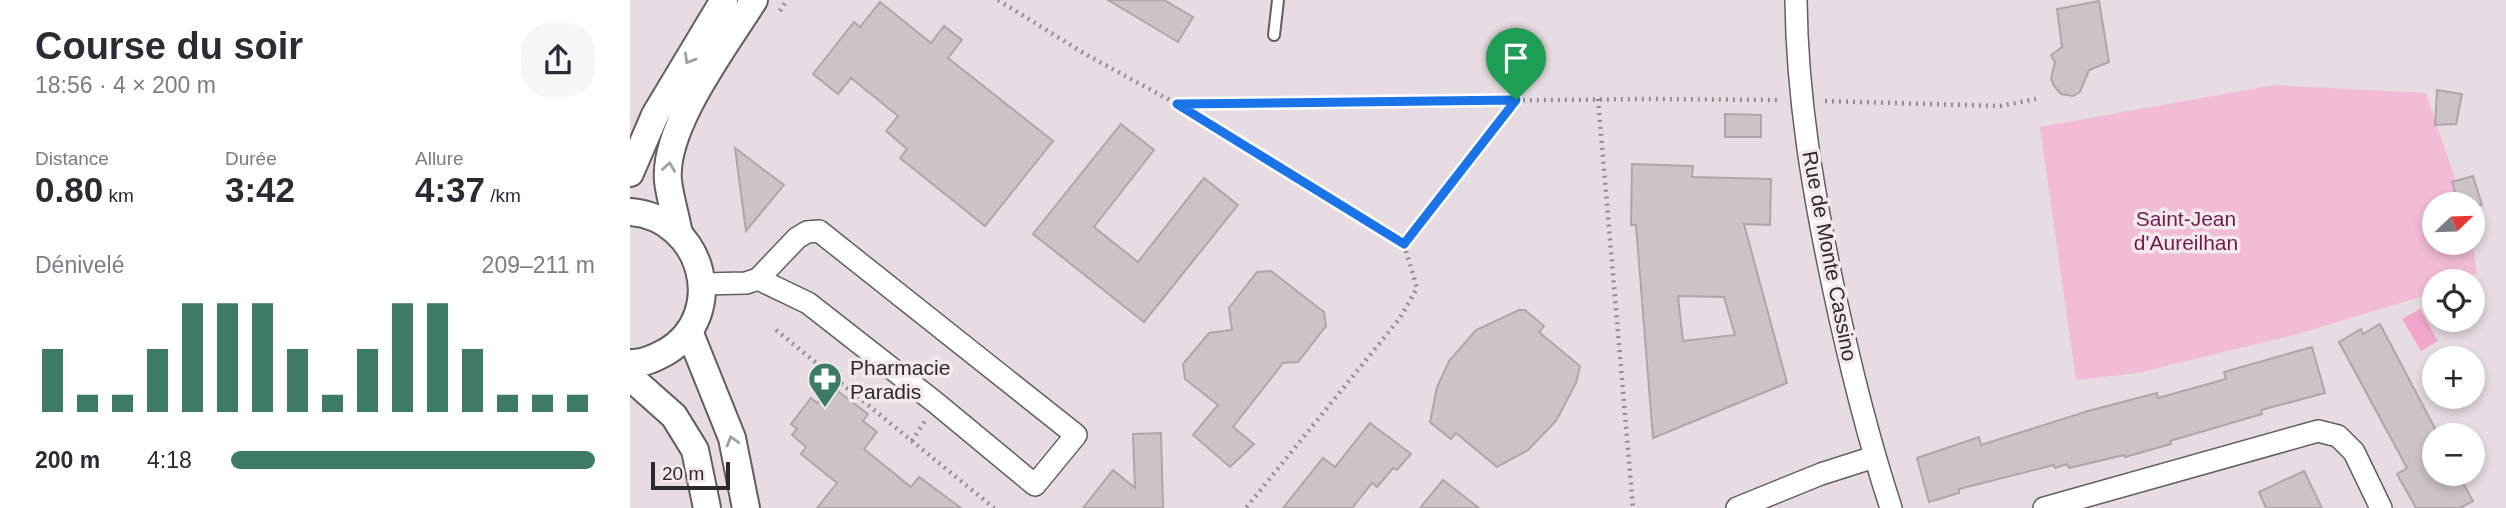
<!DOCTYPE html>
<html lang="fr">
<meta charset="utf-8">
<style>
:root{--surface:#fff;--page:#f7f7f7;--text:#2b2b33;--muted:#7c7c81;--accent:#3d7b66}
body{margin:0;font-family:Arial,sans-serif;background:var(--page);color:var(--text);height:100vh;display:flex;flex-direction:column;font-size:26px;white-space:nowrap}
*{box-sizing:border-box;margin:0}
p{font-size:23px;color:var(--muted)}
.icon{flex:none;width:38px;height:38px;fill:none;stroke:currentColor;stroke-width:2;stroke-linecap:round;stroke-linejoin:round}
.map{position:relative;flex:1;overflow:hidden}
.drawer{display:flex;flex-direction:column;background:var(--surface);width:630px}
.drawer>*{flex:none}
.needle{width:46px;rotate:67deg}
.tools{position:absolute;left:1792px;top:192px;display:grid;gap:14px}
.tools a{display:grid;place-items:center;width:63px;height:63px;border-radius:50%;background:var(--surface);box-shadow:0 4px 10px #0003;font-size:35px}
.scale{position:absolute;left:21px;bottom:18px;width:79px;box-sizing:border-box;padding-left:7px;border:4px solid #2e2a2b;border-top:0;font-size:19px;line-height:24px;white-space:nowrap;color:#2e2a2b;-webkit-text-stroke:5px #f4eaee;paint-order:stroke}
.pin{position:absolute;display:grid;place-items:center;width:60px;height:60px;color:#fff;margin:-72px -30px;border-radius:50% 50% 50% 0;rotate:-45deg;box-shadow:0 0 7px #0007}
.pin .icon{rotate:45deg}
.round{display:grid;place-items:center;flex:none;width:74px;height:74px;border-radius:28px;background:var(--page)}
.headline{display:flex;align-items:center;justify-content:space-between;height:119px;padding:0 35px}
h1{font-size:38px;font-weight:700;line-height:52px}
.figures{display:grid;grid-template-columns:repeat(3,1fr);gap:10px;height:119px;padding:7px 35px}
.figures div{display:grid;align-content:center}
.figures b{font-size:35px;font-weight:700}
.figures small{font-size:19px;font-weight:400}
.figures p{font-size:19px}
.chart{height:196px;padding:14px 35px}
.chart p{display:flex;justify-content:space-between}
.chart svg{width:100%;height:126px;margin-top:7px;stroke:var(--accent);stroke-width:6}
ul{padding:0 35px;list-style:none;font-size:23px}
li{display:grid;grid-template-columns:112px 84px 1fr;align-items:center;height:52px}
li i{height:18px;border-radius:9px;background:var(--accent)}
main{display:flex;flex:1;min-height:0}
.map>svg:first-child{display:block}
.green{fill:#f1bcd4}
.water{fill:#f1a6ca}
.building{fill:#ccc3c7;stroke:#afa6aa;stroke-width:2;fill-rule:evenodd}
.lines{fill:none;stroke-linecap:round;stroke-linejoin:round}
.service-casing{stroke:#655d60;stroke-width:14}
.minor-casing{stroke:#655d60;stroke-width:24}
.tertiary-casing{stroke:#655d60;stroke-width:30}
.path{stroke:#948d90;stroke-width:4.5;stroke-dasharray:2 5;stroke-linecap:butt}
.service{stroke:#fff;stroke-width:10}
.minor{stroke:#fff;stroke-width:21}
.tertiary{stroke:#fff;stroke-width:26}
.oneway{stroke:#a19fa0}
.route-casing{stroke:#fff;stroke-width:14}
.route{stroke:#1a73e8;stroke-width:9}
.labels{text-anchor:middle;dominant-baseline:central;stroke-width:7;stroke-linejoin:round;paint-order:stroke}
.park-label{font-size:21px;fill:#711c4c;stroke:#f4eaee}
.street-label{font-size:21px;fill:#2e2a2b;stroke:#f4eaee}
.poi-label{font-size:21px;fill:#2e2a2b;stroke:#f4eaee;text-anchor:start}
</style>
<main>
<section class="drawer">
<div class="headline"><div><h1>Course du soir</h1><p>18:56 · 4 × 200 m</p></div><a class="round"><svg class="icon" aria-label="share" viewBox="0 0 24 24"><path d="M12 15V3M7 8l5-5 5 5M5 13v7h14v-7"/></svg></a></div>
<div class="figures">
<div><p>Distance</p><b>0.80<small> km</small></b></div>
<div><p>Durée</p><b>3:42</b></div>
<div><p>Allure</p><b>4:37<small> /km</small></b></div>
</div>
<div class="chart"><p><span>Dénivelé</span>209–211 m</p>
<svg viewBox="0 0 160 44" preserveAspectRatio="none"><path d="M5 44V22M15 44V38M25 44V38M35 44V22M45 44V6M55 44V6M65 44V6M75 44V22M85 44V38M95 44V22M105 44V6M115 44V6M125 44V22M135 44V38M145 44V38M155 44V38"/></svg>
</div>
<ul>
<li><b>200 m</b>4:18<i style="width:100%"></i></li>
</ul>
</section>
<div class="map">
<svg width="1876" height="508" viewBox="0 0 1876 508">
<rect width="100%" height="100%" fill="#e6dce1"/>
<path class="green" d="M1644,85L1796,93L1834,205H1804V243H1842L1847,273L1826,282H1804V291L1787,298L1664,335L1507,373L1446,380L1410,127Z"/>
<path class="water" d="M1790,309L1808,341L1791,351L1772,319Z"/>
<g class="building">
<path d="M478,0H534L563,17L548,42Z"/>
<path d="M1469,1L1479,62L1459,70L1450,92L1443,96L1431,94L1424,86L1421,78L1425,62L1421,55L1432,47L1427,9Z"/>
<path d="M250,2L301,43L314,26L332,40L318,58L423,141L355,226L270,158L277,149L256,131L268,116L221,78L208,94L183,74L224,22L230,27Z"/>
<path d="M1807,90L1832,94L1826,124L1805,125Z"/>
<path d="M1095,114L1131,115V137H1095Z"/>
<path d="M491,124L524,150L464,227L508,262L574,178L608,205L514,322L403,234Z"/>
<path d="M105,148L154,185L116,231Z"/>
<path d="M1002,164L1063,166L1062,177L1141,179L1140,225L1114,224L1157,383L1023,438L1006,225H1001ZM1048,296L1094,297L1105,335L1053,341Z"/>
<path d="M1843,176L1852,205H1829L1822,182Z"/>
<path d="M641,271L694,312L696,326L668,362L653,363L603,427L624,444L600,467L563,435L588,405L555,379L553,364L579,333L602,330L599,308L627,272Z"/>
<path d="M889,310H895L914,326L909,332L950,366L946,383L926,421L898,450L867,467L826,433L821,439L800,422L807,387L819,361L846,330Z"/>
<path d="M1750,324L1809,436H1804V474H1828L1843,501L1830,508H1786L1767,474L1777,468L1709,342L1731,329L1733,334Z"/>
<path d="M1682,347L1695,393L1631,410L1632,414L1540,441L1541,444L1495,457L1494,455L1439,468L1437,464L1425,468L1424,465L1329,489V493L1299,502L1287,458L1349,437L1351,445L1458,411L1527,393L1528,398L1596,379L1594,372Z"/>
<path d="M201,386L238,414L233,421L247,432L234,449L281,487L289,477L331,508H187L207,483L171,454L176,447L162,435L167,429L161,424L181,398L187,403Z"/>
<path d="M740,423L781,454L767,470L763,468L747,487L742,483L722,508H653L693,458L705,467Z"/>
<path d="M531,433L533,508H453L483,470L505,488L503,434Z"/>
<path d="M1674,471L1692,508H1636L1629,492Z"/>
<path d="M813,480L849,508H790Z"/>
</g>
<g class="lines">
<g class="service-casing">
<path id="service" d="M644,35L648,0"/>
</g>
<g class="minor-casing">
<g id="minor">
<path d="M1166,0C1167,97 1183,191 1203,286C1219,361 1237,435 1261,508"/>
<path d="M189,231L446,435L405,485L306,403L178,303L128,279L167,238L177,232Z"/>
<path d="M72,284L116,283L128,279"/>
<path d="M1107,508L1191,474L1244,457"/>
<path d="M1414,508L1688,431L1708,436L1724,452L1751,508"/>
</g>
</g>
<g class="tertiary-casing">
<g id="tertiary">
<path d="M0,173L25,115L94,0"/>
<path d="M0,212C72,217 100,314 36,352C25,358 13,364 0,363"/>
<path d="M49,234C46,217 40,198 38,181C33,127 96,45 124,0"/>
<path d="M59,331L102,438L116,508"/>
<path d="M0,377L44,416L65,450L77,508"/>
</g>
</g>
<g class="path">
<path d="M368,0L455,54L547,104L1018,99L1151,100"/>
<path d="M150,11L157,0"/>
<path d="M968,99L1003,508"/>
<path d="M1195,101L1370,106L1406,99"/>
<path d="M548,104L774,244L787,288L770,318L616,508"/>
<path d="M774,244L886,101"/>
<path d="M146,330L364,508"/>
<path d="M282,441L295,421"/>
</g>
<use href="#service" class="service"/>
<use href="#minor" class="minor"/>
<use href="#tertiary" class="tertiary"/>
</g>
<defs><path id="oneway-chevron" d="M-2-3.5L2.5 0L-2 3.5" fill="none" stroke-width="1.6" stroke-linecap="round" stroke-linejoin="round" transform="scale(1.75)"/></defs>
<g class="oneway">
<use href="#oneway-chevron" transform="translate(59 59) rotate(121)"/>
<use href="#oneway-chevron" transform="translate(39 167) rotate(-82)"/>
<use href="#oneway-chevron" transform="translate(102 441) rotate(-106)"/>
</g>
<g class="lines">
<g class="route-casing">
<path id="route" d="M886,100L774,244L547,104Z"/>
</g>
<use href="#route" class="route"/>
</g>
<defs>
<g id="pharmacy-pin" transform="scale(1.75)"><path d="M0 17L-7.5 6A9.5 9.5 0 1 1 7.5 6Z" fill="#3d7b66" stroke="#f4eaee"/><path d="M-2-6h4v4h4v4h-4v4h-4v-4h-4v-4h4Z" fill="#fff"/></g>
</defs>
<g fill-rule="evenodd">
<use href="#pharmacy-pin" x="195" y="379"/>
</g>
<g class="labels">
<g class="park-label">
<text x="1556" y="218">Saint-Jean<tspan x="1556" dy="24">d'Aureilhan</tspan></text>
</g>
<g class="street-label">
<text transform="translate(1200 256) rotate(79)">Rue de Monte Cassino</text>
</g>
<g class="poi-label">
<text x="220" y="367">Pharmacie<tspan x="220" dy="24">Paradis</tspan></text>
</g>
</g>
</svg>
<div class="tools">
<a><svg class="needle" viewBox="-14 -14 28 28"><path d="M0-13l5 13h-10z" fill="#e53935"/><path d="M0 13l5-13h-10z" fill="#7c7c81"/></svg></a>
<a><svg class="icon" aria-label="locate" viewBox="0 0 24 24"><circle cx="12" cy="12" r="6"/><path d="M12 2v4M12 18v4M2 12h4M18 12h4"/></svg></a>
<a>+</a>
<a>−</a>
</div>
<div class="scale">20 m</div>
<div class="pin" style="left:886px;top:100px;background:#1e9e55"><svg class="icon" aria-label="arrive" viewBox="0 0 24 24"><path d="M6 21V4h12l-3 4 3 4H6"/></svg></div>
</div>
</main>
